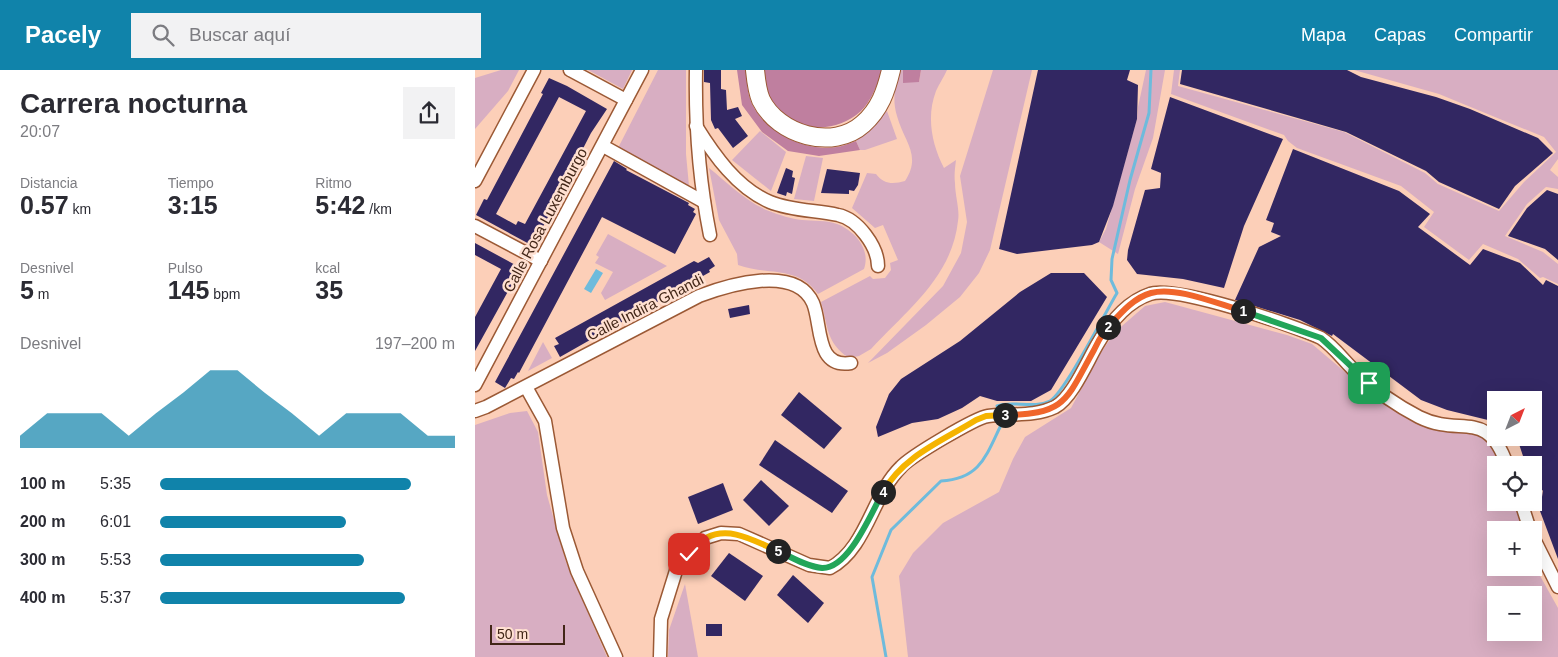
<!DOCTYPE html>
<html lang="es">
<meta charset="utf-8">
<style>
:root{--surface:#fff;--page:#f2f2f3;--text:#2b2b33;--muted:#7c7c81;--accent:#1083aa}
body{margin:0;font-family:Arial,sans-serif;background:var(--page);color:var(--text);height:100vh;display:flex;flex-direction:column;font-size:19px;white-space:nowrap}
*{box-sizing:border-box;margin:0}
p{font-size:16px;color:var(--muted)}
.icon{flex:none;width:28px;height:28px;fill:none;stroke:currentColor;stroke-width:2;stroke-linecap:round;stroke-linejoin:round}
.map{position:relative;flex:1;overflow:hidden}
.drawer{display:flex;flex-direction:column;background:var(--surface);width:475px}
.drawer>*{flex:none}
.needle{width:32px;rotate:42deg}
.tools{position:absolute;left:1012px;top:321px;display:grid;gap:10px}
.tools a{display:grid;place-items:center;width:55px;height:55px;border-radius:0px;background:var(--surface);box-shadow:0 5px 20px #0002;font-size:25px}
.scale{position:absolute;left:15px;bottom:12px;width:75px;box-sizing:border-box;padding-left:5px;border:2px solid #422617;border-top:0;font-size:14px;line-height:18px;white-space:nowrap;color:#422617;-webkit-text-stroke:4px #ffe0d1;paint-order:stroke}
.pin{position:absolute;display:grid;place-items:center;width:42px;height:42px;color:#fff;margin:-21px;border-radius:10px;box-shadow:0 2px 8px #0006}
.km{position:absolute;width:25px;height:25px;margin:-12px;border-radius:50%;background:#222;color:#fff;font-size:14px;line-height:25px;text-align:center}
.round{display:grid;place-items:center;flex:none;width:52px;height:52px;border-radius:0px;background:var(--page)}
.head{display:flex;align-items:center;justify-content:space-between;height:85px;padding:0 20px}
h1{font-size:28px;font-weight:800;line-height:38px}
.figures{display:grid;grid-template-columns:repeat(3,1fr);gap:8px;height:85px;padding:5px 20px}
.figures div{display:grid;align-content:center}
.figures b{font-size:25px;font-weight:800}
.figures small{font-size:14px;font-weight:400}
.figures p{font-size:14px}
.chart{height:140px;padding:10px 20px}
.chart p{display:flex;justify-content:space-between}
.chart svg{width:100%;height:90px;margin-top:5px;fill:var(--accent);opacity:.7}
ul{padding:0 20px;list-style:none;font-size:16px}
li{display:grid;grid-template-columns:80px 60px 1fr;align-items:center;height:38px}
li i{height:12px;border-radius:6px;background:var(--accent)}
header{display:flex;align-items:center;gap:30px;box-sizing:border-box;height:70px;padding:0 25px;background:var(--accent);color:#fff}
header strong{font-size:24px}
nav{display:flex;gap:28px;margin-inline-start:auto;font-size:18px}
.search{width:350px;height:45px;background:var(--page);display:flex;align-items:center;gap:12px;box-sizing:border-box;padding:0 18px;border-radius:0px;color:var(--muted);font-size:19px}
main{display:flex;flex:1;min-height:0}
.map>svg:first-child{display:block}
.green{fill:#d8aec2;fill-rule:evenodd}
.forest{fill:#bf7f9f}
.water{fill:#6ebbdc}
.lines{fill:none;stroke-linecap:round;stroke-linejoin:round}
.stream{stroke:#6ebbdc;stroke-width:3}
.building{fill:#322762;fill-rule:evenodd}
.street-casing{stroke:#9b5935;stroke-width:15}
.secondary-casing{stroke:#9b5935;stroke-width:20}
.street{stroke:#fff;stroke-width:12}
.secondary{stroke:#fff;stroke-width:18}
.split-1-casing{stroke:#fff;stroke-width:10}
.split-2-casing{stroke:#fff;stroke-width:10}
.split-3-casing{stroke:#fff;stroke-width:10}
.split-4-casing{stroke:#fff;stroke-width:10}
.split-5-casing{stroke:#fff;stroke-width:10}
.split-6-casing{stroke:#fff;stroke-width:10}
.split-1{stroke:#22a559;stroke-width:6}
.split-2{stroke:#f0652b;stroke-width:6}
.split-3{stroke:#f0652b;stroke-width:6}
.split-4{stroke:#f5b400;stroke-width:6}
.split-5{stroke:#22a559;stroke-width:6}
.split-6{stroke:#f5b400;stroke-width:6}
.labels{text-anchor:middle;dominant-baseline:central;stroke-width:5;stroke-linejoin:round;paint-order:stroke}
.street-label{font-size:15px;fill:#422617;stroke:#ffe0d1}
</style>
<header>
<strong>Pacely</strong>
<div class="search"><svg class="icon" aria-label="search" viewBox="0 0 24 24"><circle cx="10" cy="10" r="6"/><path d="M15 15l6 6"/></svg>Buscar aquí</div>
<nav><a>Mapa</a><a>Capas</a><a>Compartir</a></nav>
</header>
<main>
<section class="drawer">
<div class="head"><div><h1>Carrera nocturna</h1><p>20:07</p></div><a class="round"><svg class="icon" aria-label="share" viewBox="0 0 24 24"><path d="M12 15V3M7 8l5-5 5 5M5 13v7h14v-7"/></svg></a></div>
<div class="figures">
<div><p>Distancia</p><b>0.57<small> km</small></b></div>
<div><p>Tiempo</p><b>3:15</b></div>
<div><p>Ritmo</p><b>5:42<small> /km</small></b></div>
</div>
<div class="figures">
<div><p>Desnivel</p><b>5<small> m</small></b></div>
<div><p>Pulso</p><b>145<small> bpm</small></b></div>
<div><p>kcal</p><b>35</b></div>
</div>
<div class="chart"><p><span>Desnivel</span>197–200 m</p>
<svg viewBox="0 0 160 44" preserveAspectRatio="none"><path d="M0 44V38L10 27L20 27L30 27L40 38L50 27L60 17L70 6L80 6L90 17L100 27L110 38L120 27L130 27L140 27L150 38L160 38V44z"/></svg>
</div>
<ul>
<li><b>100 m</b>5:35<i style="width:85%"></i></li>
<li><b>200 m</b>6:01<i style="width:63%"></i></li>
<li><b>300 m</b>5:53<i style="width:69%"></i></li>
<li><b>400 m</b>5:37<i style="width:83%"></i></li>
</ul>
</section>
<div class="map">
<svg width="1083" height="587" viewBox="0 0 1083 587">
<rect width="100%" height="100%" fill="#fccfb8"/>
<g class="green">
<path d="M26,0H44L33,21L0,59V8Z"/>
<path d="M113,0H157L148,19Z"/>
<path d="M183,0H211V84L214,116L143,78Z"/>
<path d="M424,0H428V12H444L446,0H472C469,7 464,14 461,21C451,47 457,75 469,98L481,90C480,98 479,106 480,113C480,126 485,139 483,151C477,207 432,240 396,279L384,286L374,288C351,273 353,256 346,232L395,206L398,209L410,208L416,200L415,193L423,190L408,155L400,158L377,138L392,103L401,104C409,115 419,114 430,111C447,85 429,72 422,46C417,30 420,16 424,0Z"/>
<path d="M518,0H557L515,180L504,203L485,227L451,255L412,283L393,293L468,216L486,183L492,152L485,106Z"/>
<path d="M671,0H690L678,68L660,119L643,184L624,172L631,159L662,49L663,37Z"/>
<path d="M699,0H705L703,16L869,62L950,103L963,114L1024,141L1049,112L1081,82L1069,67L964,24L879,0H1083V89L1075,100L1083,107V119L1071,117L1052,134L1030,166L1068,182L1083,194V214L1068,207L1065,208L1043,189L1008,174L994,190L949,157L959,142L926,116L822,78L813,71L809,65L696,24Z"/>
<path d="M412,41L422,69L390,80H385L381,71Z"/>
<path d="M285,61L311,82L296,121L257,90Z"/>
<path d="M331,86L348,88L339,131L319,129Z"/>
<path d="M234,98C253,113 271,132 294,141C304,145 317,149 327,150C339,151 351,150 362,154C380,161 396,179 389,199L343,224C322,195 293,206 263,195L262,184L244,150Z"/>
<path d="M133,164L192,196L130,230L126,223L138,202L120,193L124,187L121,185Z"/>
<path d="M690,232L812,265L837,274L896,324L934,347L960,360L999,361L1017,375L1026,395H1021V432L1039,433L1048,460H1021V498H1059V490L1064,504L1083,538V587H433L424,506L438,483L468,453L524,422L538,389L550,367L596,338L625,284L640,262L670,236ZM1021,525H1059V562H1021Z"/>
<path d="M68,272L77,288L53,301Z"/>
<path d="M52,341L63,362L72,425L91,492L132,587H0V355L35,343Z"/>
<path d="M210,514L223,587H193L194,560Z"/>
</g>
<g class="forest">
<path d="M262,0H271C272,12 272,23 277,34C291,63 331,82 362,77C368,76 375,73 381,71L385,80L344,86L313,81L287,62L267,35Z"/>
<path d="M288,0H407C404,12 395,33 386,41C347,76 290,51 288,0Z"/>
<path d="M428,0H446L444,12L428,13Z"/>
</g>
<path class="water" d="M121,199L128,203L116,223L109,219Z"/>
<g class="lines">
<g class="stream">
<path d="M522,336C536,330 559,339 575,331C590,322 630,243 642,223L636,210L637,189L655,110L674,43L676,0"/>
<path d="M411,587L397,507L416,460L466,411C505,409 511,386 526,355"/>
</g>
</g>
<g class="building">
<path d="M229,0H246V19L251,20L252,40L263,37L267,46L260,49L273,66L258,78L243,58L240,59L236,50L235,13L229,12Z"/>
<path d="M563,0H655L652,10L663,15L662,49L638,136L624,172L617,175L542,184L524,179Z"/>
<path d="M707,0H872L886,7L961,27L995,39L1063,68L1078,83L1040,116L1024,139L964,112L951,101L871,62L705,14Z"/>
<path d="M74,8L92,16L132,39L116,63L58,176L1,145L9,129L12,130L68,24L66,23ZM84,27L111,41L50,154L43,151L41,155L21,144Z"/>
<path d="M695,27L808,69L769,156L749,218L708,209L662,204L652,190L653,180L670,120L685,118L686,103L676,99Z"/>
<path d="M818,79L924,121L955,144L943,157L995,195L1008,179L1045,193L1068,215L1071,210L1083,216V489L1065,441L1068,420L1061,425L1059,395H1051L1042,368H1059V330H1021V352L972,340L946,330L858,264L857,266L825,250L760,230L784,177L806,166L796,162L799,153L791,150Z"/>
<path d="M139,91L152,99L151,100L214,133L213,135L220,139L218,142L221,144L200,184L127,147L44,303L43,302L39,309L36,308L30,318L20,312Z"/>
<path d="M311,98L318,101L317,107L320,108L317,124L312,122L311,126L302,123Z"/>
<path d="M352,99L385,103L383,115L379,121L374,120V124L346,123Z"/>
<path d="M1072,120L1083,124V190L1070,179L1033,166L1052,138Z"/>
<path d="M0,173L46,198L0,281V247L26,199L0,185Z"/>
<path d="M234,187L240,196L234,200L235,202L85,287L79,276L84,274L80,268L219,191L223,193Z"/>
<path d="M576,203H609L632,227L576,320L556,331H522L505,326L487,338L463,349L437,353L403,367L401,357L414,324L426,309L485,271L545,222Z"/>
<path d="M274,235L275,244L255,248L253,239Z"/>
<path d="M324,322L367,358L349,379L306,345Z"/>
<path d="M300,370L373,421L357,443L284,395Z"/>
<path d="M286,410L314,436L294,456L268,430Z"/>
<path d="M248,413L258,440L223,454L213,427Z"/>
<path d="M254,483L288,506L270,531L236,506Z"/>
<path d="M318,505L349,533L333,553L302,525Z"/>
<rect x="231" y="554" width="16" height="12"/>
</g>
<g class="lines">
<g class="street-casing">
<g id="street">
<path d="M95,0L151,30"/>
<path d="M221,0C220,56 224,110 235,165"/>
<path d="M221,56C239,85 262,118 295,132C317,141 341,140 363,145C383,149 403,177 403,196"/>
<path d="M128,76L229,132"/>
<path d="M0,111L59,0"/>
<path d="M0,156L66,191"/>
<path d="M0,315L167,0"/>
<path d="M51,317L70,351L88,458L102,501L141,587"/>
<path d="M0,341L11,337L224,226C253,215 321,194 338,233C347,254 340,299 376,293"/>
<path d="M1046,432L1055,460"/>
<path d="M1059,469L1083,517"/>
<path d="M185,587L186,549L204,491L230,468L246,463L264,464L334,495L355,498C392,478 397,425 426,397C436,386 500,348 513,346C536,343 559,347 580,337C597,328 612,292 622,275C634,254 651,232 675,224C700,215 818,255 846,268C861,278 870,293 884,305C901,321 923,336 944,347C986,368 1012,337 1032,395"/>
</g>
</g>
<g class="secondary-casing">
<path id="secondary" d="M280,0C281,10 282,21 286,30C303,65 358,81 388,54C405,39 411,21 416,0"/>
</g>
<use href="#street" class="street"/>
<use href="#secondary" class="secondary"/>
</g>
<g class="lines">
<g class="split-1-casing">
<path id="split-1" d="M768,241L846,268L894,313"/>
</g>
<g class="split-2-casing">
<path id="split-2" d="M633,257C645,244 658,228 676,223C701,216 743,234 768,241"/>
</g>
<g class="split-3-casing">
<path id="split-3" d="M530,345C592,344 591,330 619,280C623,272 627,263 633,257"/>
</g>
<g class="split-4-casing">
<path id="split-4" d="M408,422C428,386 467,371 501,350L511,346L530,345"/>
</g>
<g class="split-5-casing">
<path id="split-5" d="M303,481C316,487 332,497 347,498C374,499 396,443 408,422"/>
</g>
<g class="split-6-casing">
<path id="split-6" d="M214,484C219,479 225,471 231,468C255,455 281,472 303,481"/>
</g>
<use href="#split-1" class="split-1"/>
<use href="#split-2" class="split-2"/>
<use href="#split-3" class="split-3"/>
<use href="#split-4" class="split-4"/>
<use href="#split-5" class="split-5"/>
<use href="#split-6" class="split-6"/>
</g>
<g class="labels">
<g class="street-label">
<text transform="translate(70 150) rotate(-62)">Calle Rosa Luxemburgo</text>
<text transform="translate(170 237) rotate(-27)">Calle Indira Ghandi</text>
</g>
</g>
</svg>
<div class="tools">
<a><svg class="needle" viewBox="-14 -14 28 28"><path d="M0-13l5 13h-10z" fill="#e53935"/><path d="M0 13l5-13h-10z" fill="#7c7c81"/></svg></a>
<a><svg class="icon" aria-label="locate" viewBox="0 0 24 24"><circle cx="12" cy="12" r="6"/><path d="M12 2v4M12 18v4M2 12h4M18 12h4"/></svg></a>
<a>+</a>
<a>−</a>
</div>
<div class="scale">50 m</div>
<div class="pin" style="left:894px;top:313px;background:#1e9e55"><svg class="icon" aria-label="arrive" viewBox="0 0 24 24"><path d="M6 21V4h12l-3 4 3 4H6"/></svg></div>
<div class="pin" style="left:214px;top:484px;background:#d93025"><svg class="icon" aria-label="check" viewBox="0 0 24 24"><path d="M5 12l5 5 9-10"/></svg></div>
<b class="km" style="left:768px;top:241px">1</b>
<b class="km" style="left:633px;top:257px">2</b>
<b class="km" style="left:530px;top:345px">3</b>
<b class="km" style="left:408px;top:422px">4</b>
<b class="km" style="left:303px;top:481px">5</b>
</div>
</main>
